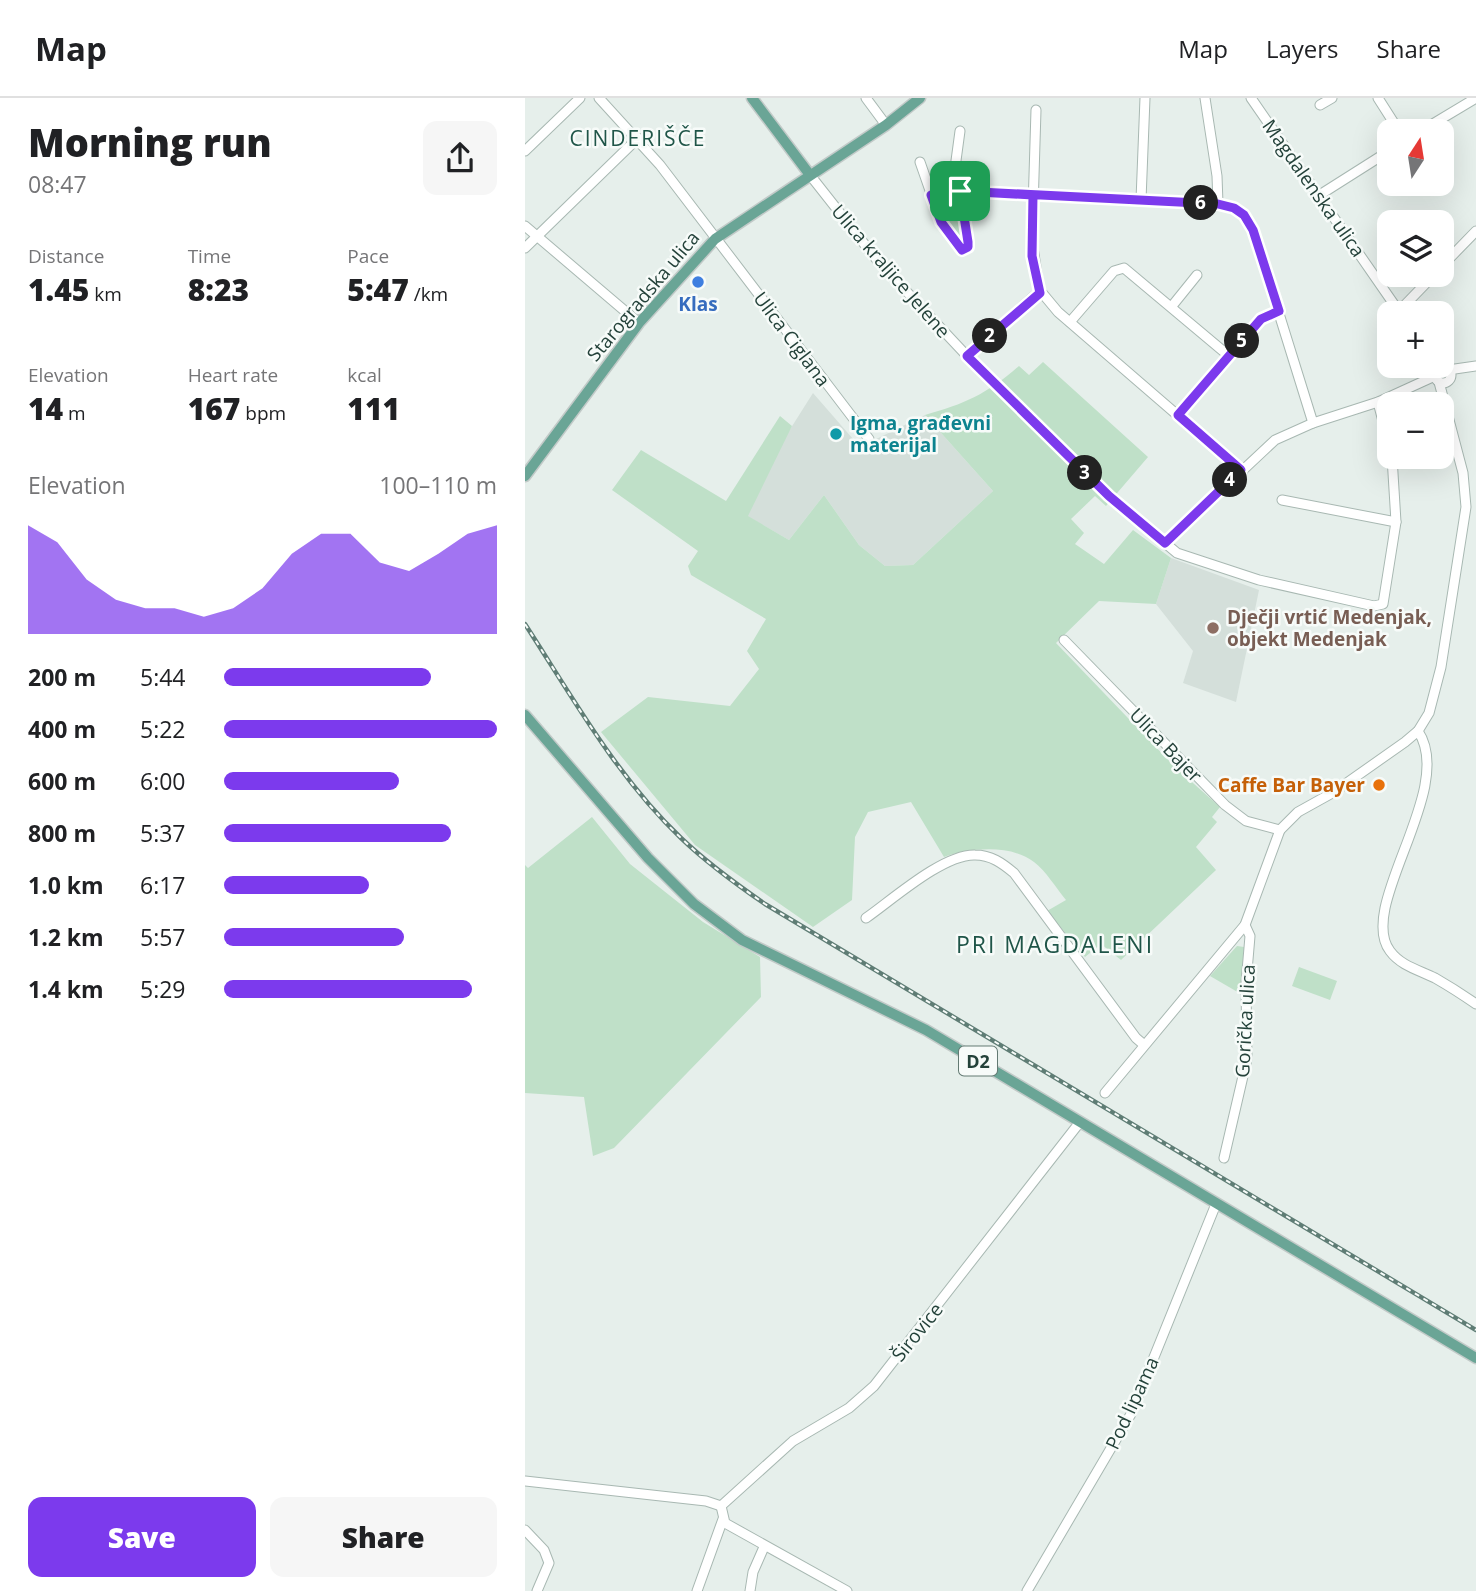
<!DOCTYPE html>
<meta charset="utf-8">
<style>
:root{--surface:#fff;--page:#f6f6f6;--text:#202124;--muted:#757577;--line:#e0e0e0;--accent:#7c3aed}
body{margin:0;font-family:"Open Sans",sans-serif;background:var(--page);color:var(--text);height:100vh;display:flex;flex-direction:column;font-size:26px;white-space:nowrap}
*{box-sizing:border-box;margin:0}
p{font-size:23px;color:var(--muted)}
.icon{flex:none;width:38px;height:38px;fill:none;stroke:currentColor;stroke-width:2;stroke-linecap:round;stroke-linejoin:round}
.map{position:relative;flex:1;overflow:hidden}
.drawer{display:flex;flex-direction:column;background:var(--surface);width:525px}
.drawer>*{flex:none}
.needle{width:46px;rotate:12deg}
.tools{position:absolute;left:852px;top:21px;display:grid;gap:14px}
.tools a{display:grid;place-items:center;width:77px;height:77px;border-radius:14px;background:var(--surface);box-shadow:0 7px 28px #0002;font-size:35px}
.pin{position:absolute;display:grid;place-items:center;width:60px;height:60px;color:#fff;margin:-30px;border-radius:14px;box-shadow:0 4px 10px #0006}
.km{position:absolute;width:35px;height:35px;margin:-18px;border-radius:50%;background:#222;color:#fff;font-size:19px;line-height:35px;text-align:center}
.round{display:grid;place-items:center;flex:none;width:74px;height:74px;border-radius:14px;background:var(--page)}
.overview{display:flex;align-items:center;justify-content:space-between;height:119px;padding:0 28px}
h1{font-size:38px;font-weight:800;line-height:52px}
.stats{display:grid;grid-template-columns:repeat(3,1fr);gap:10px;height:119px;padding:7px 28px}
.stats div{display:grid;align-content:center}
.stats b{font-size:30px;font-weight:800}
.stats small{font-size:19px;font-weight:400}
.stats p{font-size:19px}
.chart{height:196px;padding:14px 28px}
.chart p{display:flex;justify-content:space-between}
.chart svg{width:100%;height:126px;margin-top:7px;fill:var(--accent);opacity:.7}
.cta{display:flex;gap:14px;margin-top:auto;padding:14px 28px}
.cta a{flex:1;height:80px;border-radius:14px;background:var(--accent);color:#fff;font-size:28px;font-weight:800;line-height:80px;text-align:center}
.cta a+a{background:var(--page);color:var(--text)}
ul{padding:0 28px;list-style:none;font-size:23px}
li{display:grid;grid-template-columns:112px 84px 1fr;align-items:center;height:52px}
li i{height:18px;border-radius:9px;background:var(--accent)}
header{display:flex;align-items:center;gap:42px;box-sizing:border-box;height:98px;padding:0 35px;background:var(--surface);border-bottom:2px solid var(--line)}
header strong{font-size:33px}
nav{display:flex;gap:38px;margin-inline-start:auto;font-size:24px}
main{display:flex;flex:1;min-height:0}
.map>svg:first-child{display:block}
.built{fill:#d4dfda}
.green{fill:#bfe0c8}
.lines{fill:none;stroke-linecap:round;stroke-linejoin:round}
.minor-casing{stroke:#a8b8b2;stroke-width:11}
.major-casing{stroke:#c2cac8;stroke-width:13}
.minor{stroke:#fff;stroke-width:9}
.major{stroke:#6aa596;stroke-width:10}
.rail-casing{stroke:#5f7d75;stroke-width:4.5}
.rail{stroke:#f7fbf9;stroke-width:2;stroke-dasharray:5;stroke-linecap:butt}
.route-casing{stroke:#fff;stroke-width:14}
.route{stroke:#7c3aed;stroke-width:9}
.shop-dot{fill:#3f7fe0;stroke:#f7fbf9;stroke-width:2.5}
.culture-dot{fill:#0f9aa8;stroke:#f7fbf9;stroke-width:2.5}
.education-dot{fill:#8d6e63;stroke:#f7fbf9;stroke-width:2.5}
.food-dot{fill:#e8710a;stroke:#f7fbf9;stroke-width:2.5}
.labels{text-anchor:middle;dominant-baseline:central;stroke-width:5;stroke-linejoin:round;paint-order:stroke}
.shield{fill:#f7fbf9;stroke:#637a73;stroke-width:2}
.shield-label{font-size:18px;font-weight:bold;fill:#24423a}
.street-label{font-size:19px;fill:#24423a;stroke:#f7fbf9}
.shop-label{font-size:19px;font-weight:bold;fill:#366cbe;stroke:#f7fbf9}
.culture-label{font-size:19px;font-weight:bold;fill:#0d838f;stroke:#f7fbf9;text-anchor:start}
.education-label{font-size:19px;font-weight:bold;fill:#785e54;stroke:#f7fbf9;text-anchor:start}
.food-label{font-size:19px;font-weight:bold;fill:#c56008;stroke:#f7fbf9;text-anchor:end}
.neighbourhood-label{font-size:21px;letter-spacing:2px;fill:#1f5548;stroke:#f7fbf9}
.quarter-label{font-size:23px;letter-spacing:2px;fill:#1f5548;stroke:#f7fbf9}
</style>
<header>
<strong>Map</strong>
<nav><a>Map</a><a>Layers</a><a>Share</a></nav>
</header>
<main>
<section class="drawer">
<div class="overview"><div><h1>Morning run</h1><p>08:47</p></div><a class="round"><svg class="icon" aria-label="share" viewBox="0 0 24 24"><path d="M12 15V3M7 8l5-5 5 5M5 13v7h14v-7"/></svg></a></div>
<div class="stats">
<div><p>Distance</p><b>1.45<small> km</small></b></div>
<div><p>Time</p><b>8:23</b></div>
<div><p>Pace</p><b>5:47<small> /km</small></b></div>
</div>
<div class="stats">
<div><p>Elevation</p><b>14<small> m</small></b></div>
<div><p>Heart rate</p><b>167<small> bpm</small></b></div>
<div><p>kcal</p><b>111</b></div>
</div>
<div class="chart"><p><span>Elevation</span>100–110 m</p>
<svg viewBox="0 0 160 44" preserveAspectRatio="none"><path d="M0 44V6L10 12L20 25L30 32L40 35L50 35L60 38L70 35L80 28L90 16L100 9L110 9L120 19L130 22L140 16L150 9L160 6V44z"/></svg>
</div>
<ul>
<li><b>200 m</b>5:44<i style="width:76%"></i></li>
<li><b>400 m</b>5:22<i style="width:100%"></i></li>
<li><b>600 m</b>6:00<i style="width:64%"></i></li>
<li><b>800 m</b>5:37<i style="width:83%"></i></li>
<li><b>1.0 km</b>6:17<i style="width:53%"></i></li>
<li><b>1.2 km</b>5:57<i style="width:66%"></i></li>
<li><b>1.4 km</b>5:29<i style="width:91%"></i></li>
</ul>
<div class="cta"><a>Save</a><a>Share</a></div>
</section>
<div class="map">
<svg width="951" height="1493" viewBox="0 0 951 1493">
<rect width="100%" height="100%" fill="#e6efeb"/>
<g class="built">
<path d="M288,295L335,349L400,317L468,393L388,467L360,468L334,447L299,397L264,442L222,418L252,352Z"/>
<path d="M646,460L734,492L711,604L658,585L668,553L631,506Z"/>
</g>
<g class="green">
<path d="M431,98L440,143L437,146L420,123L412,102Z"/>
<path d="M518,264L623,359L581,408L570,398L546,421L559,435L550,446L579,466L608,432L646,460L631,506L574,503L531,545L650,669L695,709L687,719L692,724L671,749L691,772L596,862L576,846L560,859L522,813L541,802C531,790 521,773 509,764C486,746 444,750 419,759L386,704L343,714L330,739L327,802L288,829L170,747L76,634L123,599L205,608L234,571L222,553L241,521L166,477L163,468L173,453L87,392L116,352L201,403L255,318L267,328L223,418L264,442L299,397L334,447L360,468L388,467L468,393L400,317C440,306 462,296 494,268L504,277Z"/>
<path d="M67,719L105,766L178,824L235,859L236,899L89,1050L68,1058L59,999L0,995V767L3,770Z"/>
<path d="M712,848L719,849L716,896L685,878Z"/>
<path d="M774,869L812,883L805,902L767,888Z"/>
</g>
<g class="lines">
<g class="minor-casing">
<g id="minor">
<path d="M74,0L135,67L344,341"/>
<path d="M341,0L361,27"/>
<path d="M680,0L692,78L693,106"/>
<path d="M726,0L875,215"/>
<path d="M853,0L874,33"/>
<path d="M795,7L807,0"/>
<path d="M511,12L507,143L515,195"/>
<path d="M896,33L951,0"/>
<path d="M0,53L55,0"/>
<path d="M395,64L416,124L437,152L443,149L430,70L435,33"/>
<path d="M285,77L352,162L442,258L509,198L518,196L533,214L716,372"/>
<path d="M406,97L435,93L693,106C710,109 721,116 728,132L788,325"/>
<path d="M793,98L864,53"/>
<path d="M616,102L620,0"/>
<path d="M0,128L114,225"/>
<path d="M0,150L113,40"/>
<path d="M917,168L951,133"/>
<path d="M647,208L672,177"/>
<path d="M874,213L909,177"/>
<path d="M545,224L589,173L599,170L704,258"/>
<path d="M442,258L584,398L652,455L734,482L849,508L858,506L871,424L867,359"/>
<circle cx="918" cy="277" r="8"/>
<path d="M923,272L951,268"/>
<path d="M853,304L864,346"/>
<path d="M653,317L736,221L753,213"/>
<path d="M757,402L871,424"/>
<path d="M640,445L750,342L788,325L853,304L910,278"/>
<path d="M539,542L700,707L721,723L755,732"/>
<path d="M893,633C932,691 831,808 865,853C876,868 894,872 910,880C924,888 938,897 951,906"/>
<path d="M341,820C367,802 418,756 450,757C466,757 477,765 489,775L611,940L618,946"/>
<path d="M580,995L720,827L755,732L773,714L809,694L880,644L893,633L904,615L916,569L941,409L938,375L914,284"/>
<path d="M699,1060L722,961L721,885L725,838L720,827"/>
<path d="M0,1383L181,1403L196,1408"/>
<path d="M196,1408L268,1343L324,1310L349,1288L555,1024"/>
<path d="M196,1408L200,1425L322,1493"/>
<path d="M0,1432L19,1452L24,1465L12,1493"/>
<path d="M172,1493L198,1421"/>
<path d="M225,1493L228,1474L239,1449"/>
<path d="M502,1493L606,1316L691,1106"/>
</g>
</g>
<g class="major-casing">
<g id="major">
<path d="M227,0L285,77"/>
<path d="M0,378L114,225L190,141L361,27L395,0"/>
<path d="M0,617L123,760L169,806L217,842L401,932L951,1260"/>
</g>
</g>
<use href="#minor" class="minor"/>
<use href="#major" class="major"/>
<g class="rail-casing">
<path id="rail" d="M0,526C48,600 92,679 156,740C182,765 211,786 240,806L951,1232"/>
</g>
<use href="#rail" class="rail"/>
</g>
<g class="lines">
<g class="route-casing">
<path id="route" d="M435,93L443,144V149L437,152L416,124L406,97L435,93L508,97L507,158L515,195L442,258L584,398L640,445L716,372L653,317L736,221L754,213L728,132L719,117L709,110L693,106L435,93"/>
</g>
<use href="#route" class="route"/>
</g>
<circle class="shop-dot" cx="173" cy="184" r="7"/>
<circle class="culture-dot" cx="311" cy="336" r="7"/>
<circle class="education-dot" cx="688" cy="530" r="7"/>
<circle class="food-dot" cx="854" cy="687" r="7"/>
<g class="labels">
<rect class="shield" x="434" y="948.5" width="38" height="29" rx="5"/>
<g class="shield-label">
<text x="453" y="963">D2</text>
</g>
<g class="street-label">
<text transform="translate(789 90) rotate(55)">Magdalenska ulica</text>
<text transform="translate(366 173) rotate(49)">Ulica kraljice Jelene</text>
<text transform="translate(118 198) rotate(-50)">Starogradska ulica</text>
<text transform="translate(267 241) rotate(53)">Ulica Ciglana</text>
<text transform="translate(641 647) rotate(46)">Ulica Bajer</text>
<text transform="translate(720 923) rotate(-87)">Gorička ulica</text>
<text transform="translate(392 1234) rotate(-51)">Širovice</text>
<text transform="translate(607 1305) rotate(-65)">Pod lipama</text>
</g>
<g class="shop-label">
<text x="173" y="206">Klas</text>
</g>
<g class="culture-label">
<text x="325" y="325">Igma, građevni<tspan x="325" dy="22">materijal</tspan></text>
</g>
<g class="education-label">
<text x="702" y="519">Dječji vrtić Medenjak,<tspan x="702" dy="22">objekt Medenjak</tspan></text>
</g>
<g class="food-label">
<text x="840" y="687">Caffe Bar Bayer</text>
</g>
<g class="neighbourhood-label">
<text x="113" y="40">CINDERIŠČE</text>
</g>
<g class="quarter-label">
<text x="530" y="846">PRI MAGDALENI</text>
</g>
</g>
</svg>
<div class="tools">
<a><svg class="needle" viewBox="-14 -14 28 28"><path d="M0-13l5 13h-10z" fill="#e53935"/><path d="M0 13l5-13h-10z" fill="#757577"/></svg></a>
<a><svg class="icon" aria-label="layers" viewBox="0 0 24 24"><path d="M12 4l9 5-9 5-9-5zM3 14l9 5 9-5"/></svg></a>
<a>+</a>
<a>−</a>
</div>
<div class="pin" style="left:435px;top:93px;background:#1e9e55"><svg class="icon" aria-label="arrive" viewBox="0 0 24 24"><path d="M6 21V4h12l-3 4 3 4H6"/></svg></div>
<b class="km" style="left:465px;top:238px">2</b>
<b class="km" style="left:560px;top:375px">3</b>
<b class="km" style="left:705px;top:382px">4</b>
<b class="km" style="left:717px;top:243px">5</b>
<b class="km" style="left:676px;top:105px">6</b>
</div>
</main>
